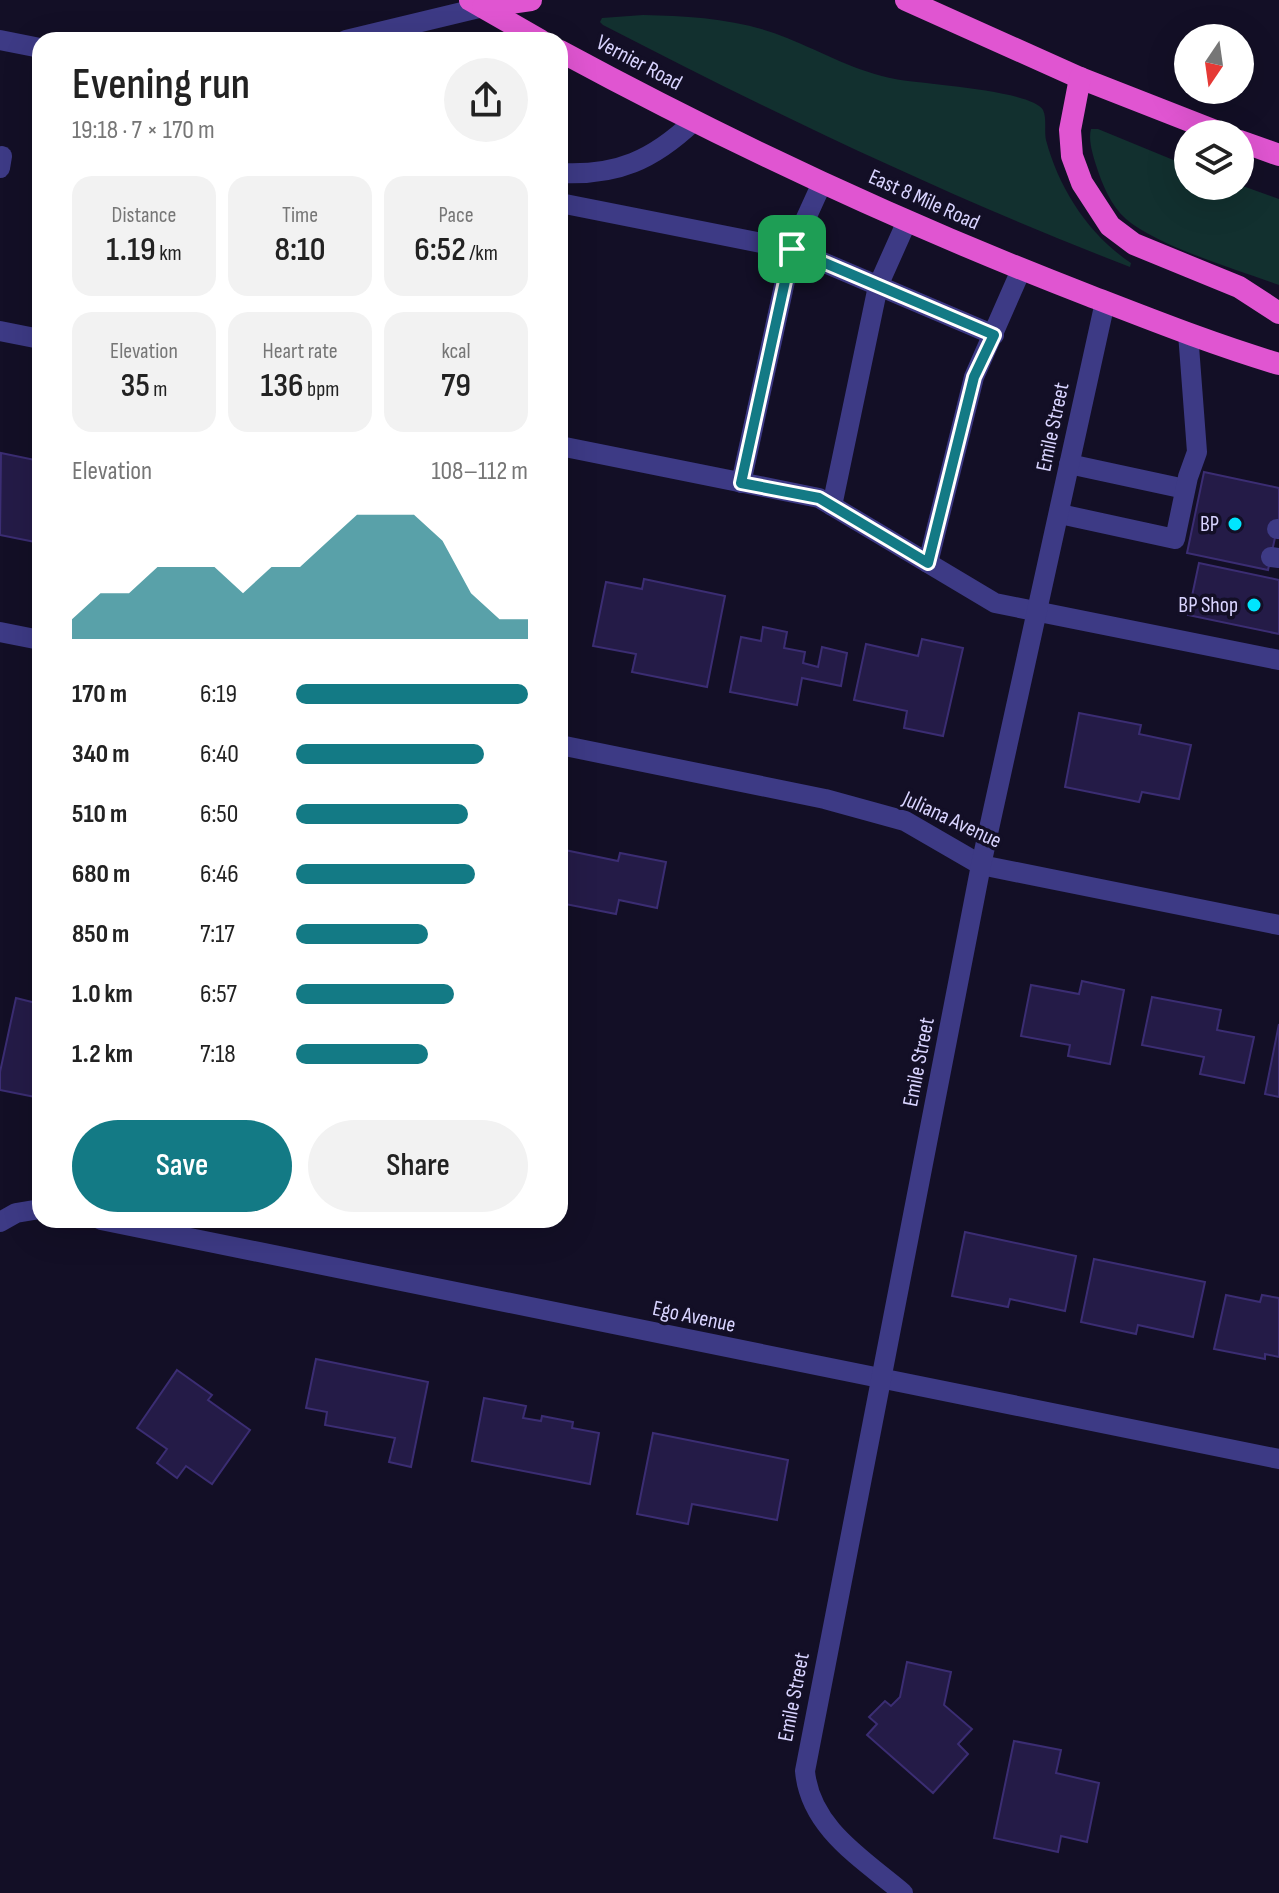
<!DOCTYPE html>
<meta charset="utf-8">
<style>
:root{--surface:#fff;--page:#f2f2f2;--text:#222;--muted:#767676;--accent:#137a85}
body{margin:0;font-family:"Sofia Sans Condensed",sans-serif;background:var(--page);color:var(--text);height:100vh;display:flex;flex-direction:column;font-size:30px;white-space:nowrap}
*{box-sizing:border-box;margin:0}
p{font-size:26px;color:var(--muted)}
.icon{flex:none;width:44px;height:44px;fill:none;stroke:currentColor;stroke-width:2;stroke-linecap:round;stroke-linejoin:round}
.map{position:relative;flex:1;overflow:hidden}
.sheet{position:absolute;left:32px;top:32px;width:536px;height:1196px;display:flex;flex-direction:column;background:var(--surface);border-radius:24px;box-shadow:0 8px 32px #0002}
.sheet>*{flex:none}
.needle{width:52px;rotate:193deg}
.controls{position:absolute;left:1174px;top:24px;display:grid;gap:16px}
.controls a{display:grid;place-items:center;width:80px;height:80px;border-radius:50%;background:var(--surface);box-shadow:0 8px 32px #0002;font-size:40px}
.pin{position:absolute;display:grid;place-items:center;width:68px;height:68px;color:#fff;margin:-34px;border-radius:16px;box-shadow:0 4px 12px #0006}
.round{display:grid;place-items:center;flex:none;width:84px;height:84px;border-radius:42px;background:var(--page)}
.summary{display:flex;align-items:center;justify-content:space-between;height:136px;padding:0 40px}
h1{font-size:44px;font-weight:600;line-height:60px}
.stats{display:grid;grid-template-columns:repeat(3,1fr);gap:12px;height:136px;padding:8px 40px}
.stats div{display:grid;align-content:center;border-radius:20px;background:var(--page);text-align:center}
.stats b{font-size:34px;font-weight:600}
.stats small{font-size:22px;font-weight:400}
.stats p{font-size:22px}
.chart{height:224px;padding:16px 40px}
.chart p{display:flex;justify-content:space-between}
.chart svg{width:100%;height:144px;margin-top:8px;fill:var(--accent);opacity:.7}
.primary-button{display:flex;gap:16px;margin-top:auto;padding:16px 40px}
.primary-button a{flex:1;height:92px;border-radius:48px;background:var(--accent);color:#fff;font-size:32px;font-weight:600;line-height:92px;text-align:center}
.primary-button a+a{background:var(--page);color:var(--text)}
ul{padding:0 40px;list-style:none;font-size:26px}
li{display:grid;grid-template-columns:128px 96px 1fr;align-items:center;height:60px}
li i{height:20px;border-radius:10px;background:var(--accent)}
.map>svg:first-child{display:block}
.green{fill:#12302f}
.building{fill:#241b47;stroke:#3b2d73;stroke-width:2}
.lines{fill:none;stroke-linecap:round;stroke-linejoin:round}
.service{stroke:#3d3a85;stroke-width:20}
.minor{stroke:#3d3a85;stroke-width:20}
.tertiary{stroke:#3d3a85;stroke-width:20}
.trunk{stroke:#e055d1;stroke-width:22}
.route-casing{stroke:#fff;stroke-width:16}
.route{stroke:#137a85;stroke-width:10}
.poi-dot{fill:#00e5ff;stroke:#130f26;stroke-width:3}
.labels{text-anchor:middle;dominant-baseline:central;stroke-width:7;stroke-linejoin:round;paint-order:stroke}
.street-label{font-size:22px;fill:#d9d4ff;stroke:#130f26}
.poi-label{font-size:22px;fill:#d9d4ff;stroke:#130f26;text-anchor:end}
</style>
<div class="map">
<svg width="1279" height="1893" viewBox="0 0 1279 1893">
<rect width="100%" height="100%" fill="#130f26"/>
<g class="green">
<path d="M643,15C692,16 741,19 787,38C822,52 857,72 895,79C920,84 1032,90 1043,110C1047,118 1044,131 1046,140C1059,189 1089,235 1131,263L1130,267C949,197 775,114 603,25L600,22L602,18Z"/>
<path d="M1091,129H1098L1188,166V186L1240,185L1279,199V285C1238,270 1157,246 1126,219C1111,206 1102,184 1096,165C1093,155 1088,140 1091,129Z"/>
</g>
<g class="building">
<path d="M1,453L40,461V543L0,535Z"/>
<path d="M1204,472L1279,488V519L1268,570L1187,553Z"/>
<path d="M1199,563L1279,580V634L1188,615Z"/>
<path d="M644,579L725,596L707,687L632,672L636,654L593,646L606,582L642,589Z"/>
<path d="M763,627L787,632L784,648L805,652L803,663L818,667L822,647L847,653L841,686L802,678L797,705L730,692L741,637L761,641Z"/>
<path d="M922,639L963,648L943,736L904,728L907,711L854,700L866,644L918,656Z"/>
<path d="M1079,713L1141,725L1139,734L1191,745L1179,799L1142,792L1139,802L1065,787Z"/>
<path d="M560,849L618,861L620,853L666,862L657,908L619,900L616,914L560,903Z"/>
<path d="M1082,981L1124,990L1110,1064L1068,1056L1070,1045L1021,1036L1031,985L1079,994Z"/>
<path d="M1152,997L1221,1010L1217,1030L1254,1037L1244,1083L1200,1074L1204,1057L1142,1045Z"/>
<path d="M16,998L40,1004V1098L0,1090V1072Z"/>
<path d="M1279,1024V1097L1265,1094Z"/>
<path d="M965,1232L1076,1256L1065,1311L1010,1299L1008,1307L952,1296Z"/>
<path d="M1094,1259L1205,1282L1193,1337L1138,1325L1136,1334L1081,1322Z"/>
<path d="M1226,1295L1260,1302L1262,1295L1279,1298V1357L1265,1354V1359L1214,1349Z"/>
<path d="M316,1359L428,1382L411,1467L389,1462L395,1438L325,1425L327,1412L306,1408Z"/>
<path d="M177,1370L212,1395L208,1400L250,1430L212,1484L186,1466L177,1478L157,1463L167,1449L137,1428Z"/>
<path d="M484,1398L526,1406L523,1418L541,1421L542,1416L573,1422L572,1428L599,1433L590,1484L472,1461Z"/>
<path d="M653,1433L788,1460L777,1520L692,1504L688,1524L637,1514Z"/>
<path d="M907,1662L951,1672L944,1705L972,1729L958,1744L968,1754L933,1793L867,1735L877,1724L869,1717L885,1701L891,1706L900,1697Z"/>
<path d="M1014,1741L1061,1750L1056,1773L1099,1783L1087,1842L1061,1836L1058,1852L994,1838Z"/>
</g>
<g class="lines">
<g class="service">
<path d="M0,168L2,156"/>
<path d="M560,203L792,249L822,183"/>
<path d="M0,331L40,339"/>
<path d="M560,446L819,498L995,603L1279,660"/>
<path d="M1069,464L1185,489"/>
<path d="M741,483L792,249L994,335"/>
<path d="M832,506L878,286L907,221"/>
<path d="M1060,514L1175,539L1188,477L1197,452L1188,333"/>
<path d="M1277,529H1279"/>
<path d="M1271,557L1279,558"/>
<path d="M928,563L974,377L1021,270"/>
</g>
<g class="minor">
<path d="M0,632L40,640"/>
<path d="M560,745L825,799L905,821L981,865L1279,925"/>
<path d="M101,1220L1279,1459"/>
<path d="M0,1222L16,1213L40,1209"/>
<path d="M903,1893C863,1859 810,1828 805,1771L981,865L1105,302"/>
</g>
<g class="tertiary">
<path d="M0,40L40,48"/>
<path d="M346,40L483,7"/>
<path d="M560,173C617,176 653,160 694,121"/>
</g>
<g class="trunk">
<path d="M470,0L540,40"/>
<path d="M906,0L1080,78L1223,134"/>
<path d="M483,7L531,0"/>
<path d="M560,51C732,144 908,226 1090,296C1152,320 1215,345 1279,364"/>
<path d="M1080,78L1070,130L1072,156L1082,183L1110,226L1134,244L1239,287L1279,313"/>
<path d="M1240,141L1279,155"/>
</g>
</g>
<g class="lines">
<g class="route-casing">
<path id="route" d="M792,249L994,335L974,377L928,563L819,498L741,483Z"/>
</g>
<use href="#route" class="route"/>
</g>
<g class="poi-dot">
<circle cx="1235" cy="524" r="8"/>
<circle cx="1254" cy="605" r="8"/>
</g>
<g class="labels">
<g class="street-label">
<text transform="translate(639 63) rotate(28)">Vernier Road</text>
<text transform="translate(924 200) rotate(24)">East 8 Mile Road</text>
<text transform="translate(1053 427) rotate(-78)">Emile Street</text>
<text transform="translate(952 820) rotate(25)">Juliana Avenue</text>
<text transform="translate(919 1062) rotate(-79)">Emile Street</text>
<text transform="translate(694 1317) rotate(12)">Ego Avenue</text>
<text transform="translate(794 1697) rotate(-79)">Emile Street</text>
</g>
<g class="poi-label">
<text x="1219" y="524">BP</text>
<text x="1238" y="605">BP Shop</text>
</g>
</g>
</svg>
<div class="controls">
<a><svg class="needle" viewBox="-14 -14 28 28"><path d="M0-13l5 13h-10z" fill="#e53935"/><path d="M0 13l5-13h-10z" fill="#767676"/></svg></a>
<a><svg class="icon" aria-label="layers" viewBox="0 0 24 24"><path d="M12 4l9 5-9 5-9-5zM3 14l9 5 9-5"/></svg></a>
</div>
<div class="pin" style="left:792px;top:249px;background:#1e9e55"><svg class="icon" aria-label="arrive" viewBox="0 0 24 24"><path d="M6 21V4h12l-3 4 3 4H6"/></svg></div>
<section class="sheet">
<div class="summary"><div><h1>Evening run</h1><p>19:18 · 7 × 170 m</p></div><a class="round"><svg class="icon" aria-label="share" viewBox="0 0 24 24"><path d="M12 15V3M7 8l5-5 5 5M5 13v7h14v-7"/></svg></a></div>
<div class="stats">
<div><p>Distance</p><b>1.19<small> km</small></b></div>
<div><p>Time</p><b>8:10</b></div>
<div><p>Pace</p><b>6:52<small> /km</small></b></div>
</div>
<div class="stats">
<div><p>Elevation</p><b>35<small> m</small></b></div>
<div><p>Heart rate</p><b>136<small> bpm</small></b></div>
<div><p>kcal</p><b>79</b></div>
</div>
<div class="chart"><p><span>Elevation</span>108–112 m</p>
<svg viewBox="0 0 160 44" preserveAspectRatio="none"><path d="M0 44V38L10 30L20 30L30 22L40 22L50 22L60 30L70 22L80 22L90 14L100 6L110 6L120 6L130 14L140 30L150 38L160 38V44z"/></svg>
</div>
<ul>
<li><b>170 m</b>6:19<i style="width:100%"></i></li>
<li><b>340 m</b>6:40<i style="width:81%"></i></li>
<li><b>510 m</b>6:50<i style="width:74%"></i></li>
<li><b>680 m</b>6:46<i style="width:77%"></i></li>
<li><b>850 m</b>7:17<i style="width:57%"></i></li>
<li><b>1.0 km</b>6:57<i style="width:68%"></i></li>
<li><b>1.2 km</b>7:18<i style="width:57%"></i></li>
</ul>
<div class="primary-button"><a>Save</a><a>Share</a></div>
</section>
</div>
